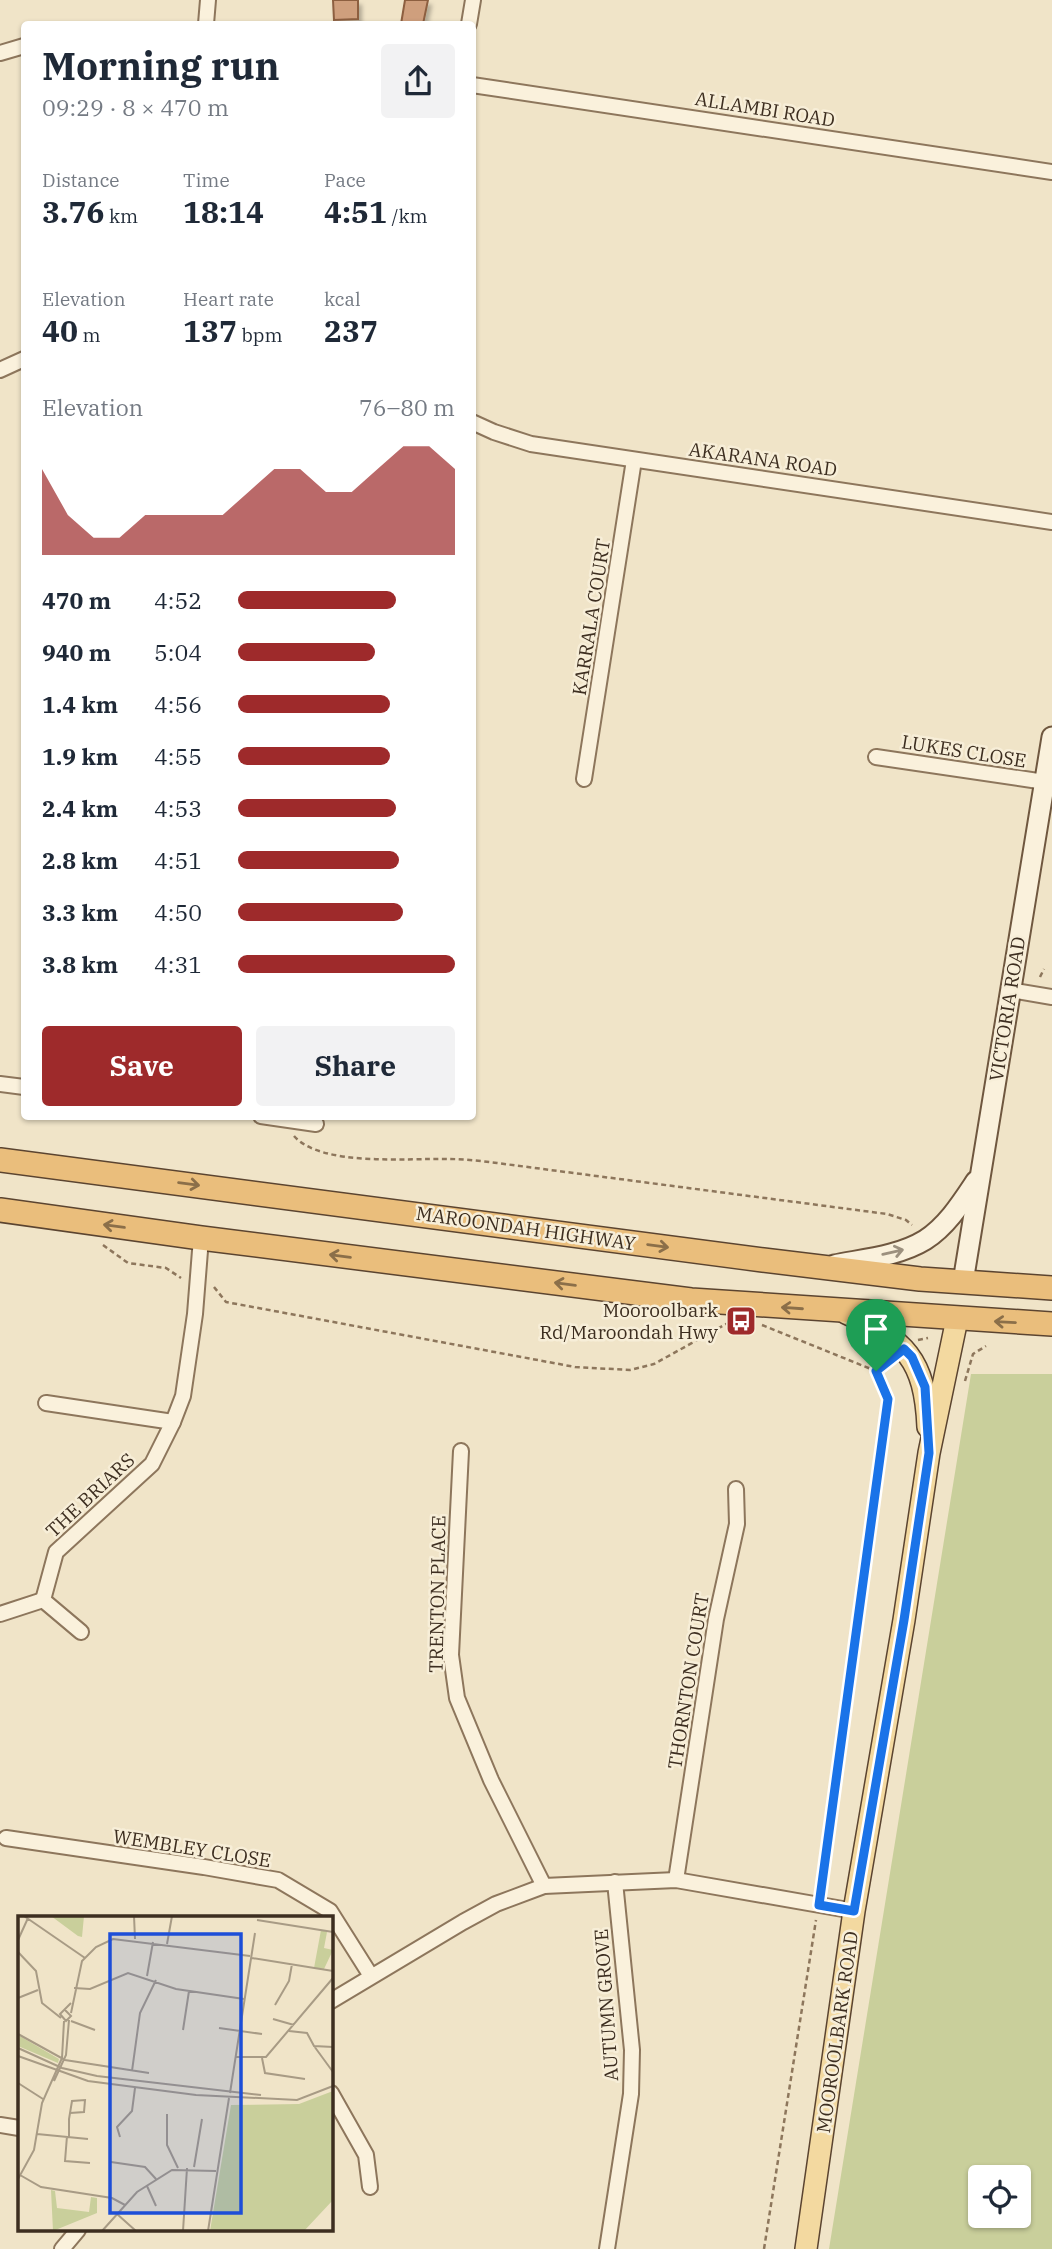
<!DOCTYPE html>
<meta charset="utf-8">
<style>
:root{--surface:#fff;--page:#f2f2f3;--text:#1f2937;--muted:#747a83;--accent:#9e2a2b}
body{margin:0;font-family:"IBM Plex Serif",serif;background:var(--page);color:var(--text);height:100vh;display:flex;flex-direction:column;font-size:26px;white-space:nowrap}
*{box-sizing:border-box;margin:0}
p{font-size:23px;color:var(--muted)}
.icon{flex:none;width:38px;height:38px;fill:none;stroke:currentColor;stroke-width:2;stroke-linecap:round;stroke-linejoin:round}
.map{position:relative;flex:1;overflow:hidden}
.sheet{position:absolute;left:21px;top:21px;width:455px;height:1099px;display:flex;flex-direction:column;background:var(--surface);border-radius:7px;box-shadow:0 2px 5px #0004}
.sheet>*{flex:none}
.buttons{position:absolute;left:968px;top:2165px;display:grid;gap:14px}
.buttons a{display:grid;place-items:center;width:63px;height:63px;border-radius:7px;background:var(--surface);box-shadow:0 2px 5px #0004;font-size:35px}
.pin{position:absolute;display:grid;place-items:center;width:60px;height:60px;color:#fff;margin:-72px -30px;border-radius:50% 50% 50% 0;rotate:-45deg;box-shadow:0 0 7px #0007}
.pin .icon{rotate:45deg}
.round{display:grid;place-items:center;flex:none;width:74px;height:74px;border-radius:7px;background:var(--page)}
.headline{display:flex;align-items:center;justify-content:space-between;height:119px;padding:0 21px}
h1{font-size:38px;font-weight:700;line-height:52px}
.metrics{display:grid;grid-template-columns:repeat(3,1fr);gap:10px;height:119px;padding:7px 21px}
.metrics div{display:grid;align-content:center}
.metrics b{font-size:30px;font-weight:700}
.metrics small{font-size:19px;font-weight:400}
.metrics p{font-size:19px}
.chart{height:196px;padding:14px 21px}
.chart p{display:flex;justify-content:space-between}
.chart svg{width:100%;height:126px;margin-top:7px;fill:var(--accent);opacity:.7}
.action{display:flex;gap:14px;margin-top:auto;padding:14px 21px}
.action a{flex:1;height:80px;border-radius:7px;background:var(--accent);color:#fff;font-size:28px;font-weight:700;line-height:80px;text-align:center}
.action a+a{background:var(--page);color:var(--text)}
ul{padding:0 21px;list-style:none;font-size:23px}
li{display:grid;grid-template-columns:112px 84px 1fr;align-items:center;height:52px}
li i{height:18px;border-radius:9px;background:var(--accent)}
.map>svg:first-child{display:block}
.green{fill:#c9cf9b;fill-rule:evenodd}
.building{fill:#cf9f7d;stroke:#8d5f41;stroke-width:2;filter:url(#shadow)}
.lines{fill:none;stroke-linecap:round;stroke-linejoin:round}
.minor-casing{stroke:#8d765c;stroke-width:18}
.secondary-casing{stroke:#6f573f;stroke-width:23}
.primary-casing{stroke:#5b4430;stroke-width:24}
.trunk-casing{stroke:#5b4430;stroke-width:26}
.path{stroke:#8d765c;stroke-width:2.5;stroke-dasharray:5 3.5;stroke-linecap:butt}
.minor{stroke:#faf1dc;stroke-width:14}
.secondary{stroke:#faf1dc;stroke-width:19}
.primary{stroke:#f3d9a0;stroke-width:21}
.trunk{stroke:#eabe7c;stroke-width:23}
.oneway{stroke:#8b6f49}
.oneway2{stroke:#9c907e}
.route-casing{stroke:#fff;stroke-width:14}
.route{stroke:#1a73e8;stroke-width:9}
.labels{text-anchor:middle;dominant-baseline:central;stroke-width:5;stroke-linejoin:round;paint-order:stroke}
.street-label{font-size:19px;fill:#3d2e20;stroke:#f7eed8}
.poi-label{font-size:19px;fill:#3d2e20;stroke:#f7eed8;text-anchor:end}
.inset-road{fill:none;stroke:#a89b85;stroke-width:2}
.view{fill:#1d4ed8;fill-opacity:0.15;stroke:#1d4ed8;stroke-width:3.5}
.inset-edge{fill:none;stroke:#3d2e20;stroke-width:3.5}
</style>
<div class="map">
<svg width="1052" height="2249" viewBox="0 0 1052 2249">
<defs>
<filter id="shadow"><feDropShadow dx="3" dy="5.5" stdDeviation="2" flood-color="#0004"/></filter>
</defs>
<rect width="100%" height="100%" fill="#f0e4c8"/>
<path class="green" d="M971,1374H1052V2249H829ZM980,2177H1018V2216H980Z"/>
<g class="building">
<path d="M333,0H358V19L334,20Z"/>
<path d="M405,0H428L423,24H401Z"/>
</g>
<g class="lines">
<g class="minor-casing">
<g id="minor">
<path d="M206,24L208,0"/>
<path d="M469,24L473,0"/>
<path d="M0,53L24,46"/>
<path d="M472,85L1052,172"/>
<path d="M0,370L24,359"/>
<path d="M472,422L494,432L531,444L1052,522"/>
<path d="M876,757L1052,783"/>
<path d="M584,779L634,460"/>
<path d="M1010,990L1052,997"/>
<path d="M0,1084L24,1087"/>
<path d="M261,1116L316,1124"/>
<path d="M46,1403L173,1422"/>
<path d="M461,1451L451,1655L457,1698L491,1780L544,1886"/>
<path d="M0,1614L43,1600"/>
<path d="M81,1632L43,1600L56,1552L152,1464L173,1422L183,1396L195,1314L201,1238"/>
<path d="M6,1838L204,1867L278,1880L330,1911L371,1976"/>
<path d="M676,1880L716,1619L737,1524L736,1489"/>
<path d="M331,2001L463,1922L496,1904L544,1886L676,1880L854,1911"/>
<path d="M331,2093L366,2155L370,2187"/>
<path d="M0,2125L19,2128"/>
<path d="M62,2249L78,2230"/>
<path d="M607,2249L631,2094L632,2050L615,1882"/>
</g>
</g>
<g class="secondary-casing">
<g id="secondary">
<path d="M834,1265C864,1259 899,1256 925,1240C947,1226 962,1202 976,1181"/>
<path d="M963,1282L1052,737"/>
</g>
</g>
<g class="primary-casing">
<g id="primary">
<path d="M846,1313C905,1340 925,1359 928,1427"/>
<path d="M806,2249L854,1911L904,1620L929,1453L957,1319"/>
</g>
</g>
<g class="trunk-casing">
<g id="trunk">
<path d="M0,1160L763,1260L920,1279L1052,1288"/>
<path d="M0,1210L201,1238L691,1300L1052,1324"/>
</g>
</g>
<g class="path">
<path d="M1040,977L1044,969"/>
<path d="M294,1136C321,1167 409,1158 448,1159C464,1159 481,1161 497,1163L887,1214L906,1220L912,1225"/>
<path d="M103,1245L128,1263L166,1268L181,1278"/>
<path d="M214,1287L226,1302L575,1367L630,1370L654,1364L728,1323"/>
<path d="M762,1325L876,1371L887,1362"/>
<path d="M918,1340L928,1338"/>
<path d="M965,1381L973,1354L986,1346"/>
<path d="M821,1889L888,1399L876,1371"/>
<path d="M764,2249L816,1920"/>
</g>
<use href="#minor" class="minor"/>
<use href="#secondary" class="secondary"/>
<use href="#primary" class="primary"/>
<use href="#trunk" class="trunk"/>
</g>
<defs><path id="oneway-shaft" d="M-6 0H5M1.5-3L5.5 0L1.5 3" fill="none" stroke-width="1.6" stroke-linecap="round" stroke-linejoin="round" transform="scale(1.75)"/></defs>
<g class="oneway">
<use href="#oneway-shaft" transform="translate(189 1184) rotate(7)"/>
<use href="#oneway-shaft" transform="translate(114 1226) rotate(-172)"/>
<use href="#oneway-shaft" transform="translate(658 1246) rotate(8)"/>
<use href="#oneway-shaft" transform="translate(340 1256) rotate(-173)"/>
<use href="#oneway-shaft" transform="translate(565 1284) rotate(-173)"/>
<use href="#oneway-shaft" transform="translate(792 1308) rotate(-176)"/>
<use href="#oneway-shaft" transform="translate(1005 1322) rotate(-177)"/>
</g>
<use class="oneway2" href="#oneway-shaft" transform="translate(893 1252) rotate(-13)"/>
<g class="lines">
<g class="route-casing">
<path id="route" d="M904,1349L912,1357L925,1387L929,1453L904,1620L854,1911L819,1905L888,1399L876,1371Z"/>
</g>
<use href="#route" class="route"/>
</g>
<defs>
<g id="bus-square" transform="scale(1.575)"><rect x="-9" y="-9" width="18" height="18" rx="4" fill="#9e2a2b" stroke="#f7eed8"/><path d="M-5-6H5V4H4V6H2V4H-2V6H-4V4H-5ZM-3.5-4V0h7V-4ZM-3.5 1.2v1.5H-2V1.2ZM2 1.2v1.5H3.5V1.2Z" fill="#fff"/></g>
</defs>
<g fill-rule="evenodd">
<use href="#bus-square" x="741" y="1321"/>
</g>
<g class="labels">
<g class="street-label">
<text transform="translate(765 109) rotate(9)">ALLAMBI ROAD</text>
<text transform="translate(763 459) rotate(8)">AKARANA ROAD</text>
<text transform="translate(591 617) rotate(-81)">KARRALA COURT</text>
<text transform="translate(964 751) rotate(9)">LUKES CLOSE</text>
<text transform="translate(1007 1009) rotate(-81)">VICTORIA ROAD</text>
<text transform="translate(526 1228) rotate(8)">MAROONDAH HIGHWAY</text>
<text transform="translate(90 1495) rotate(-43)">THE BRIARS</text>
<text transform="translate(437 1594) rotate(-89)">TRENTON PLACE</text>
<text transform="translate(688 1681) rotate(-81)">THORNTON COURT</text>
<text transform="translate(192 1848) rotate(9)">WEMBLEY CLOSE</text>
<text transform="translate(606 2005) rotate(-94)">AUTUMN GROVE</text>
<text transform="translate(837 2032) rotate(-82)">MOOROOLBARK ROAD</text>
</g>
<g class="poi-label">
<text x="718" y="1310">Mooroolbark<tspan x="718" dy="22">Rd/Maroondah Hwy</tspan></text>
</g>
</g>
<g transform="translate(18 1916)">
<rect width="315" height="315" fill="#f0e4c8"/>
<path d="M33,0H66L64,21L60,20ZM303,14L309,16L306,32L315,34L306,53L296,52ZM0,119L41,143L40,147L0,130ZM315,175V284L286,315H192L213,189L281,188ZM33,274L37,275L39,292L71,296L73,281L79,282V297L35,315Z" fill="#c9cf9b"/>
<path class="inset-road" d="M6,0L67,42M116,0L117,23M239,4L315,16M0,24L10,2M149,28L154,0M0,36L18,55L24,87L43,102M234,42L315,55M129,60L135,26M56,72L72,73L110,57L158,73L226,83M0,82L20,74M257,89L271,65L274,48M47,94L53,100L48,105L42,98L53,87M53,97L64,45L78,31L95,23L232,40M255,103L276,109M53,105L77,114M201,112L244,118M165,114L171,75M271,115L289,117L296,130L315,131M0,118L47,144L131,157M296,130L315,156M0,132L44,152L79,160L243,179M0,140L70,165L178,179L279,184L315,170M218,141H248L315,62M244,142L247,157L287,163M114,155L122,97L138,64M36,165L48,139L51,104M0,167L25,183M212,177L237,17M149,198V229L160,252M19,218L70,223M49,220L47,245L72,247M51,221V203L54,185L67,184L66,196L52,197M102,221L99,211L114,195L117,172M93,246L127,251L138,263M176,251L184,203M2,259L23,271L94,282L107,289M0,263L16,234L24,187L44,142L46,105M129,270L138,290M99,298L118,315M84,315L119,276L154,254L198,255M165,315L169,252M190,315L211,182"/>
<path class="view" d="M92,18H223V297H92Z"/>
<rect width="315" height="315" class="inset-edge"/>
</g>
</svg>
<div class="buttons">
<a><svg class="icon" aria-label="locate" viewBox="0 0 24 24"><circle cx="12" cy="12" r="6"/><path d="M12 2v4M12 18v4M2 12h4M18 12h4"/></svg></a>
</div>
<div class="pin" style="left:876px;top:1371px;background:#1e9e55"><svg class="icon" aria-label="arrive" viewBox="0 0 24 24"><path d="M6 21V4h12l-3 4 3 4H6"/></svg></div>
<section class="sheet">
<div class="headline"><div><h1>Morning run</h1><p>09:29 · 8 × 470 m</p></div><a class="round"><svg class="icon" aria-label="share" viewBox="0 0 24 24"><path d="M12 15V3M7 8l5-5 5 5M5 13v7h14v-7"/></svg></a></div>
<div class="metrics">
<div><p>Distance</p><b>3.76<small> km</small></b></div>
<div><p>Time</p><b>18:14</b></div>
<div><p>Pace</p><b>4:51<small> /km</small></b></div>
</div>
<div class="metrics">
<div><p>Elevation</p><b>40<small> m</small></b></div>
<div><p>Heart rate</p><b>137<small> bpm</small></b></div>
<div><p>kcal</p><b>237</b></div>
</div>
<div class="chart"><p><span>Elevation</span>76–80 m</p>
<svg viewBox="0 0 160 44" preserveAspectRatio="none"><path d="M0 44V14L10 30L20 38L30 38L40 30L50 30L60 30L70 30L80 22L90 14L100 14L110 22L120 22L130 14L140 6L150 6L160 14V44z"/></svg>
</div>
<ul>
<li><b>470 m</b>4:52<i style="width:73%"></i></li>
<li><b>940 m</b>5:04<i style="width:63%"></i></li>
<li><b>1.4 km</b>4:56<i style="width:70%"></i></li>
<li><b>1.9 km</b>4:55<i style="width:70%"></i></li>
<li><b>2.4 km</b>4:53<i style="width:73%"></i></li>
<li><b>2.8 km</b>4:51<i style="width:74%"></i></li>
<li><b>3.3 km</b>4:50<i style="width:76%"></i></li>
<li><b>3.8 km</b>4:31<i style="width:100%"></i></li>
</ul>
<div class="action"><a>Save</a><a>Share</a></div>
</section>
</div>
